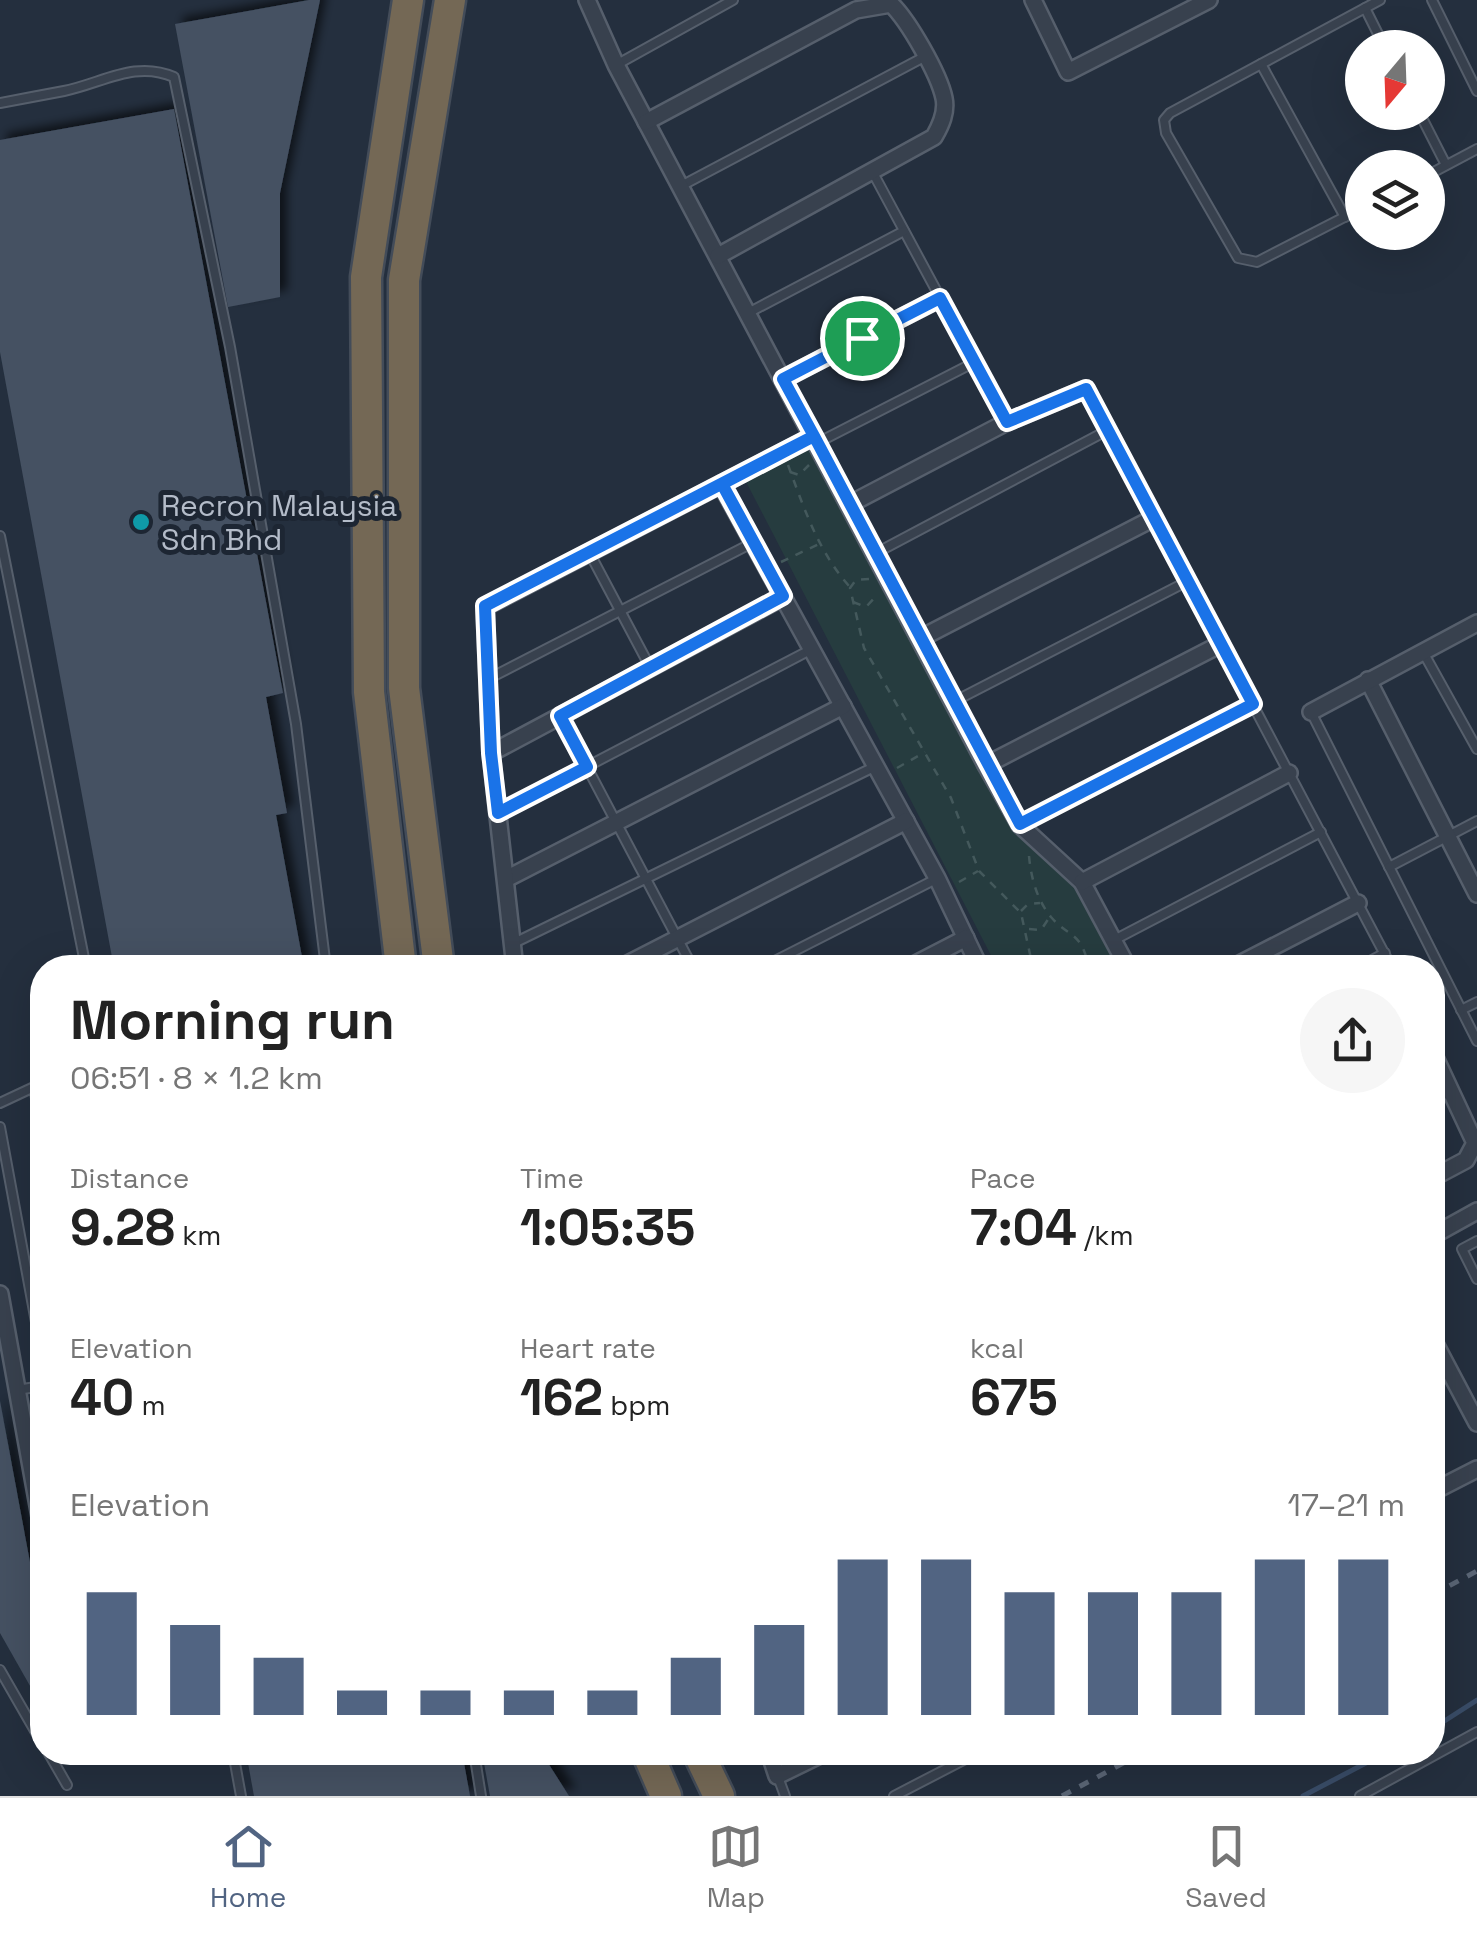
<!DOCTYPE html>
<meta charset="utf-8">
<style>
:root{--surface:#fff;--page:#f6f6f6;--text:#222;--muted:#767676;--line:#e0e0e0;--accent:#516482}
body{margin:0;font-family:"Space Grotesk",sans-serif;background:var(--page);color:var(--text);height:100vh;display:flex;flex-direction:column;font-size:38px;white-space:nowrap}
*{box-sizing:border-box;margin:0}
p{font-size:32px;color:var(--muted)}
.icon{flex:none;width:55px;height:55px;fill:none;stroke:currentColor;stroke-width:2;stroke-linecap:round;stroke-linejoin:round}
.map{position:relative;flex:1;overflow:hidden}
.panel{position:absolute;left:30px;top:955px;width:1415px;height:810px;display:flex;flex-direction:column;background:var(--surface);border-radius:40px;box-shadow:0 10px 40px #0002}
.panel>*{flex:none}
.needle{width:65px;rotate:199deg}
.fabs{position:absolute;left:1345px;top:30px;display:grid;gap:20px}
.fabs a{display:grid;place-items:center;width:100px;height:100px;border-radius:50%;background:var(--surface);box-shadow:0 10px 40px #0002;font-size:50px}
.pin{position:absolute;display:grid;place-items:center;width:85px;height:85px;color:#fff;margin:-42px;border:5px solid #fff;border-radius:50%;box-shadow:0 2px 10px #0007}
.round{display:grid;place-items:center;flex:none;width:105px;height:105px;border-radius:52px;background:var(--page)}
.head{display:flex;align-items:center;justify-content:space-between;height:170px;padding:0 40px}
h1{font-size:55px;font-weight:700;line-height:75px}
.stats{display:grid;grid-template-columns:repeat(3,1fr);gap:15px;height:170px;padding:10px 40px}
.stats div{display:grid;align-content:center}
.stats b{font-size:50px;font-weight:700}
.stats small{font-size:28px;font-weight:400}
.stats p{font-size:28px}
.chart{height:280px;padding:20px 40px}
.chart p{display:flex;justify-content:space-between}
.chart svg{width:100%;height:180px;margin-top:10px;stroke:var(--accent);stroke-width:6}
.menu{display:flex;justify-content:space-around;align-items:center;height:140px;border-top:2px solid var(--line);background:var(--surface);font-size:28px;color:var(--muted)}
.menu a{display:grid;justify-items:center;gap:5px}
.menu .current{color:var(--accent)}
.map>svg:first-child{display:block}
.green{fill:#263c3f}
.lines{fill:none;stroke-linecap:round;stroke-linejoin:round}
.stream{stroke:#394c67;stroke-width:5}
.building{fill:#455162;filter:url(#shadow)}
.lane-casing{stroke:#565f6c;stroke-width:12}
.street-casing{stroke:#565f6c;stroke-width:20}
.highway-casing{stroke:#434c59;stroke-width:35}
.path{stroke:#44595c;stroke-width:2.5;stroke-dasharray:8 8;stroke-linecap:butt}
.lane{stroke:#38414e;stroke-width:8}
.street{stroke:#38414e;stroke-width:15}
.highway{stroke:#746855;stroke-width:30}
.rail{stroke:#5a6575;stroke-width:5;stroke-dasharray:10 10;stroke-linecap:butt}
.route-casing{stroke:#fff;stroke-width:20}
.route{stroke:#1a73e8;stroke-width:12}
.culture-dot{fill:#0f9aa8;stroke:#1d2633;stroke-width:4}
.labels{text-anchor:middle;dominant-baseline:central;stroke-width:10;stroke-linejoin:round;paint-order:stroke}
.poi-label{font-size:30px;fill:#b4bcc9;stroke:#1d2633;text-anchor:start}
</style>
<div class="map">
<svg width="1477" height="1796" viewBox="0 0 1477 1796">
<defs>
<filter id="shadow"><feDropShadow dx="7" dy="-7" stdDeviation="5" flood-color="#0009"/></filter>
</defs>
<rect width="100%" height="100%" fill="#242f3e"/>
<path class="green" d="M817,431L1016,816L1086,881L1134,967H997L741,472Z"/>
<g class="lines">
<g class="stream">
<path d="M1432,1729L1477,1700"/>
<path d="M1303,1796L1387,1752"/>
</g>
</g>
<g class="building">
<path d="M309,0H320L280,193V297L228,307L175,24Z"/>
<path d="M174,109L283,693L266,697L287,813L276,815L304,968H114L0,352V140Z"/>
<path d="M0,1401L42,1627V1707L0,1633Z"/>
<path d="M246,1752H462L470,1796H254Z"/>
<path d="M482,1752H541L569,1796H490Z"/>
</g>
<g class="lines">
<g class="lane-casing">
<g id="lane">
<path d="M1432,0L1477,91"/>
<path d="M1365,8L1385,48"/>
<path d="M1261,64L1345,217"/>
<path d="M616,65L733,0"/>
<path d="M0,103C21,99 43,95 64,91C103,83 135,60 174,77L230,347L296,724L326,968"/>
<path d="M1419,112L1446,165"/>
<path d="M872,171L1007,422"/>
<path d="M1428,175L1477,149"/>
<path d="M681,186L924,57"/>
<path d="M1362,208L1257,262L1238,258L1166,133L1164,120L1170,113L1380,0"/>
<path d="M748,313L904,231"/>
<path d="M1086,389L1392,968"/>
<path d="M817,443L975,362"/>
<path d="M0,536L86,968"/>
<path d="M589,552L650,667"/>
<path d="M876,553L1108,430"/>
<path d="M1423,652L1477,749"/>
<path d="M488,679L754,542"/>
<path d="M953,702L1188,581"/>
<path d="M1311,712L1477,1041"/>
<path d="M560,716L693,968"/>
<path d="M498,813L812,649"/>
<path d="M1022,824L1253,704"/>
<path d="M1389,867L1477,821"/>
<path d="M1116,939L1321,832"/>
<path d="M512,944L876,766"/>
<path d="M761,968L936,879"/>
<path d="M1357,968L1385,953"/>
<path d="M1461,1010L1477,1002"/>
<path d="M1432,1101L1451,1091"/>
<path d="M0,1103L34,1087L42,1132"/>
<path d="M0,1127L42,1355"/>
<path d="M1477,1241L1462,1249L1477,1279"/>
<path d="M17,1390L42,1386"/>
<path d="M0,1670L42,1743"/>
<path d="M48,1752L67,1785"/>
<path d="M233,1752L241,1796"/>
<path d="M474,1752L481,1796"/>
<path d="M778,1777L785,1796"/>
<path d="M894,1796L979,1752"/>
<path d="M1360,1796L1477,1732"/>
</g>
</g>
<g class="street-casing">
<g id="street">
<path d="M587,0L616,65L986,765L1020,825L1082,882L1128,968"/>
<path d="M1033,0L1068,72L1209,0"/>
<path d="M646,122L856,10L891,4C908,20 939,74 944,98C947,112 941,125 934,137L718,256"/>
<path d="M783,379L940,298"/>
<path d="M721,484L937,878L980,968"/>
<path d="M850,504L1007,422L1086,389"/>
<path d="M921,638L1154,518"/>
<path d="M1368,680L1477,894"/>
<path d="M1311,712L1477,623"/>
<path d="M491,753L783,597"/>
<path d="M986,765L1221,644"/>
<path d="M506,879L843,706"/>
<path d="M1082,882L1289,773"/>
<path d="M515,968L491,753L485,607L814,436"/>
<path d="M620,968L906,821"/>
<path d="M908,968L966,938"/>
<path d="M1232,968L1358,903"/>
<path d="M1432,1051L1475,1143L1466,1160L1432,1178"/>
<path d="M1432,1236L1477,1211"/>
<path d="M0,1294L42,1528"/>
<path d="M1432,1338L1477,1423"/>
<path d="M1432,1492L1477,1469"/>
<path d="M769,1752L777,1776L826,1752"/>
</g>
</g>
<g class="highway-casing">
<g id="highway">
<path d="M401,968L369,692L366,277L408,0"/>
<path d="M439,968L404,688V280L450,0"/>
<path d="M647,1752L666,1796"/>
<path d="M698,1752L719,1796"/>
</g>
</g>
<g class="path">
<path d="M788,465C804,508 818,551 849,586"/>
<path d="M790,472L799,475L809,465"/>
<path d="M781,562L819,544"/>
<path d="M869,579L856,580L850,588L864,648L951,798L979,871L1021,913L1033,968"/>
<path d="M853,602L866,607L878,594"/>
<path d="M897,768L925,752"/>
<path d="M1029,856C1031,878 1037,900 1051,917C1070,939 1081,930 1089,968"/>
<path d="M959,882L978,871"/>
<path d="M1021,911L1028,904L1040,903"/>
<path d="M1029,929L1041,930L1049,918"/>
</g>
<use href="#lane" class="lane"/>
<use href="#street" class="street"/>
<use href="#highway" class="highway"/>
<g class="rail">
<path d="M1432,1595L1477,1571"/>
<path d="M1062,1796L1144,1752"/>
</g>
</g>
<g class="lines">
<g class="route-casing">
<path id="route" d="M862,338L783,379L814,436L722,484L783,596L560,716L587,767L498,813L491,753L485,606C594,550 704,493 814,436L1020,824L1253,704L1086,389L1007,422L940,298L862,338"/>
</g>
<use href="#route" class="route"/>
</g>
<circle class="culture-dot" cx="141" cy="522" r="10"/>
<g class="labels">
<g class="poi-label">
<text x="161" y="505">Recron Malaysia<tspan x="161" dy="34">Sdn Bhd</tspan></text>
</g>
</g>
</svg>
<div class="fabs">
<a><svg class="needle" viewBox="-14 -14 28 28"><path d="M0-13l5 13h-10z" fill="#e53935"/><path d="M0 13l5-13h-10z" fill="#767676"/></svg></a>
<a><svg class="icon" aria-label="layers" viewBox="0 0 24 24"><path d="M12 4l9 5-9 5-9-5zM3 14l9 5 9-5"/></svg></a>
</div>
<div class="pin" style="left:862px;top:338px;background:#1e9e55"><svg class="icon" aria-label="arrive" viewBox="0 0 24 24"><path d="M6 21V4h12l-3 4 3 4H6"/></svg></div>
<section class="panel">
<div class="head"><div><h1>Morning run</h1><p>06:51 · 8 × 1.2 km</p></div><a class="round"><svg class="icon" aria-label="share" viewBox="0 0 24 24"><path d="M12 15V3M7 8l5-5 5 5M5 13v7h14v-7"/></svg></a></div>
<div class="stats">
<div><p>Distance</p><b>9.28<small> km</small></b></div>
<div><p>Time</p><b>1:05:35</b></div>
<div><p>Pace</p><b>7:04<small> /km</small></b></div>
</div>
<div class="stats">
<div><p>Elevation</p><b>40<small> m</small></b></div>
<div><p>Heart rate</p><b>162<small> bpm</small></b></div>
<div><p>kcal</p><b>675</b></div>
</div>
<div class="chart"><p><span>Elevation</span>17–21 m</p>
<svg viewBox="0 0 160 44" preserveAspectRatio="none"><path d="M5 44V14M15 44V22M25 44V30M35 44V38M45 44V38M55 44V38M65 44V38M75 44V30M85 44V22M95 44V6M105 44V6M115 44V14M125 44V14M135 44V14M145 44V6M155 44V6"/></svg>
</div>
</section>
</div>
<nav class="menu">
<a class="current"><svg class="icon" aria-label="home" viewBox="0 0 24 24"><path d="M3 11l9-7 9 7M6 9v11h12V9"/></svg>Home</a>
<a><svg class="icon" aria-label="map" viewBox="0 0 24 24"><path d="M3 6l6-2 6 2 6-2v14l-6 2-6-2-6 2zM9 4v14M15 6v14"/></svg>Map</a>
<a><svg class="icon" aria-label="saved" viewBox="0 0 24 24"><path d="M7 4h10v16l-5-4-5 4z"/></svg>Saved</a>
</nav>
